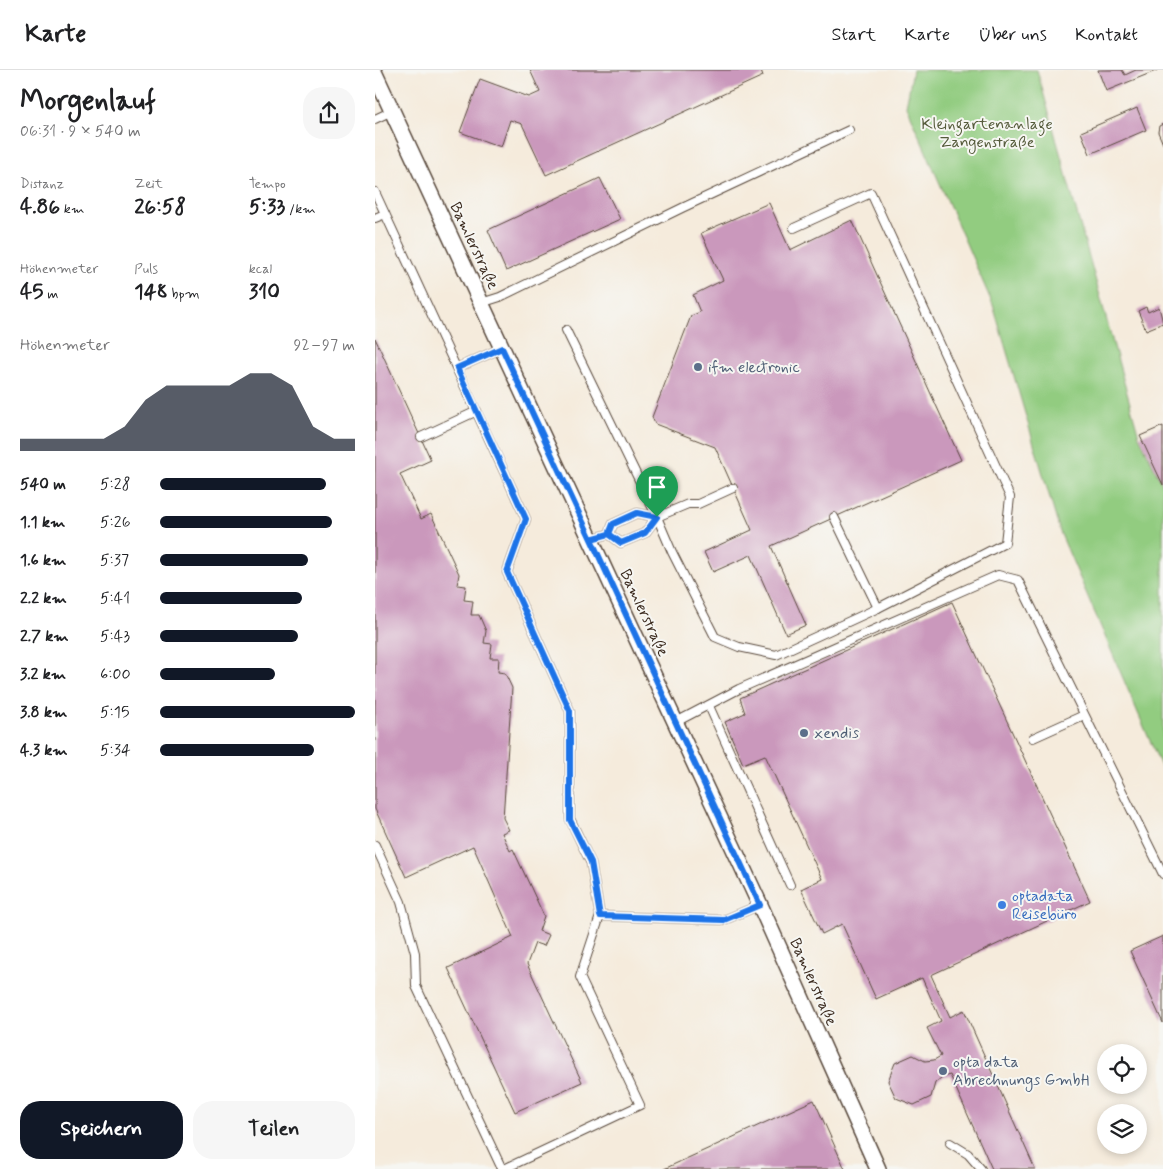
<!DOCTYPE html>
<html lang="de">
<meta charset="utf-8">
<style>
:root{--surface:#fff;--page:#f6f6f6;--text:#202124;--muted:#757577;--line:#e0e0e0;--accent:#111827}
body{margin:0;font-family:Mynerve,sans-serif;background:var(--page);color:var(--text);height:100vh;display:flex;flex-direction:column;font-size:19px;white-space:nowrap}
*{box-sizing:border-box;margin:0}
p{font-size:16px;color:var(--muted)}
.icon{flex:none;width:28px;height:28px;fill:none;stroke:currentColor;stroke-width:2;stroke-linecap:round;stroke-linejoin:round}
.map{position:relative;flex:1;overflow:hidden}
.panel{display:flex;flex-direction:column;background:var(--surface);width:375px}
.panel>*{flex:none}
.controls{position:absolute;left:722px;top:974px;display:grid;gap:10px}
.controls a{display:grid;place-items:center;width:50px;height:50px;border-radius:50%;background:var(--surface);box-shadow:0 2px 8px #0003;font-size:25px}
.pin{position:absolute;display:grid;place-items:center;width:42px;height:42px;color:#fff;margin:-51px -21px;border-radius:50% 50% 50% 0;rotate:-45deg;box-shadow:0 0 5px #0007}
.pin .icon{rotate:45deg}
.round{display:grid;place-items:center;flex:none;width:52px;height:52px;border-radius:20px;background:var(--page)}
.head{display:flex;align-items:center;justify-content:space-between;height:85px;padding:0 20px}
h1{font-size:28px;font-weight:700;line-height:38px}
.stats{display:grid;grid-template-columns:repeat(3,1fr);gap:8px;height:85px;padding:5px 20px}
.stats div{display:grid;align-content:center}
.stats b{font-size:21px;font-weight:700}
.stats small{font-size:14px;font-weight:400}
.stats p{font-size:14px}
.chart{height:140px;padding:10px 20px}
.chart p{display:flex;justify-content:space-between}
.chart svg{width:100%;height:90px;margin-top:5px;fill:var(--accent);opacity:.7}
.button{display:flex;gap:10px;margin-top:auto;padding:10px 20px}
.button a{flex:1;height:58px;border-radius:20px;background:var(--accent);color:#fff;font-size:20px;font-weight:700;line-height:58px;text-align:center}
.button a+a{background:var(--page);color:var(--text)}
ul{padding:0 20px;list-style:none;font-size:16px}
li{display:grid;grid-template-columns:80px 60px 1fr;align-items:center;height:38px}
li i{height:12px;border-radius:6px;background:var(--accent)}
header{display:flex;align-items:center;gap:30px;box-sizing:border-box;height:70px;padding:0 25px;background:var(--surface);border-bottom:1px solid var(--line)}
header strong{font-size:24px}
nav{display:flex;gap:28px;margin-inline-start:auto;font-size:18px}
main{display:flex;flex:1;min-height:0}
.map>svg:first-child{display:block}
.green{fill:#92cc80;stroke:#667b4f}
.building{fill:#ca98bc}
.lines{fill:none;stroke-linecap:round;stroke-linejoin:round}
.service-casing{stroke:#57473a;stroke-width:10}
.minor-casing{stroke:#57473a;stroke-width:18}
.service{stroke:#fff;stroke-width:8}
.minor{stroke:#fff;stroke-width:15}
.route-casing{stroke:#fff;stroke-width:10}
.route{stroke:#1a73e8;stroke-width:6}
.service-dot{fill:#5c6f8a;stroke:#f6f6f2;stroke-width:2}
.shop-dot{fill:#3f7fe0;stroke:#f6f6f2;stroke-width:2}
.labels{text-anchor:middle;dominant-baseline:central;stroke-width:4;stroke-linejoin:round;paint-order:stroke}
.park-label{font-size:16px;fill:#555b3b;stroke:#f6f6f2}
.street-label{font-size:16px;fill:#3b2a1e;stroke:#f6f6f2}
.service-label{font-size:16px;fill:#4e5e75;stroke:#f6f6f2;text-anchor:start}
.shop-label{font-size:16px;fill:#366cbe;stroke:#f6f6f2;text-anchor:start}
</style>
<header>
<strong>Karte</strong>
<nav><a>Start</a><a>Karte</a><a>Über uns</a><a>Kontakt</a></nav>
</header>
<main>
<section class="panel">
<div class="head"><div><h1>Morgenlauf</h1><p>06:31 · 9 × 540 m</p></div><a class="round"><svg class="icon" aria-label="share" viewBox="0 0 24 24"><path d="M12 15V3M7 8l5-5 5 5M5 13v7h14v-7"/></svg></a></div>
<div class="stats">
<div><p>Distanz</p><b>4.86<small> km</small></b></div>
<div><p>Zeit</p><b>26:58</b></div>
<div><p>Tempo</p><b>5:33<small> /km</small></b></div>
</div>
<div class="stats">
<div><p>Höhenmeter</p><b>45<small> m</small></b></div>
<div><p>Puls</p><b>148<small> bpm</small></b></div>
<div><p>kcal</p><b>310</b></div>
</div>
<div class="chart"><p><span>Höhenmeter</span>92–97 m</p>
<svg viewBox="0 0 160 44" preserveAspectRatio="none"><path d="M0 44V38L10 38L20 38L30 38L40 38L50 32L60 19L70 12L80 12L90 12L100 12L110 6L120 6L130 12L140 32L150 38L160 38V44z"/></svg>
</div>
<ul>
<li><b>540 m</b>5:28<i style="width:85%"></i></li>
<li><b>1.1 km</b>5:26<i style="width:88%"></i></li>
<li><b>1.6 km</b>5:37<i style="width:76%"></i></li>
<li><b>2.2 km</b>5:41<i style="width:73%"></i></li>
<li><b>2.7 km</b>5:43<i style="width:71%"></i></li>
<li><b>3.2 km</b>6:00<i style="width:59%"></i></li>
<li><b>3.8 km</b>5:15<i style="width:100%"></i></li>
<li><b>4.3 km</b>5:34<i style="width:79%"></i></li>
</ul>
<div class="button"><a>Speichern</a><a>Teilen</a></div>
</section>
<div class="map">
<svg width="788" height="1099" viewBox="0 0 788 1099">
<rect width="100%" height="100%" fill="#f6f6f2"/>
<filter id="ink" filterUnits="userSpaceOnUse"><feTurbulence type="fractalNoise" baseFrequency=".02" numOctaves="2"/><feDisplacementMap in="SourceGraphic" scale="10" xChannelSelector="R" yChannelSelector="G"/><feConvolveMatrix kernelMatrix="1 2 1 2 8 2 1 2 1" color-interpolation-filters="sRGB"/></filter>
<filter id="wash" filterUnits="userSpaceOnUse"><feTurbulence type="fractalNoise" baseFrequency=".0096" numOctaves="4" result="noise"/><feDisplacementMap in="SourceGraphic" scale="20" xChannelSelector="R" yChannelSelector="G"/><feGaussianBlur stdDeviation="1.12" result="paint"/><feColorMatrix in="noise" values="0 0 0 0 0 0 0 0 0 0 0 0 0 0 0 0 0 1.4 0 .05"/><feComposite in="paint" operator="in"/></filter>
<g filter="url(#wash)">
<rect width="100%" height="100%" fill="#f5ebdc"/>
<path class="green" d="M538,0H662L764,366L788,416V701L685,462L618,235L531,36Z"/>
<g id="blocks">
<g class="building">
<path d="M155,0H386L388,6L171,105L147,54L135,50L126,77L85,62L105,9L154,27L165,22Z"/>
<path d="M723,0H747L750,5L761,0H783L731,21Z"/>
<path d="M762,38L771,60L715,84L706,62Z"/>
<path d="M788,54V74L783,62L784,56Z"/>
<path d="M225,108L245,149L131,201L113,160Z"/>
<path d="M394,133L415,180L477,150L586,390L396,476L431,555L411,564L376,485L338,502L329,482L377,460L340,377L280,354L277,347L316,246L325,242L318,225L348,210L326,163Z"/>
<path d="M771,237L773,242L784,237L788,253L771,260L763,241Z"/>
<path d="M0,268L56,390L25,404L46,449L56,444L84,504L82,515L91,516L89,530L98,531L96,545H104L111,561L109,573L117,574L115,588H124L123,602L130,603L137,618L128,748L134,760L127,763L135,781L138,779L169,846L164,861L174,865L169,876L160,873L152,894L207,1012L140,1042L73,898L138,867L106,794L98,776L31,807L0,739Z"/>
<path d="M788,356V415L765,366Z"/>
<path d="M577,532L715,831L556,905L575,947L589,940L660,1099H617L575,1005L567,1007L560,1013L556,1027L539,1035L521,1028L513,1011L520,993L538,985L550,991L559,990L566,986L552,958L566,951L547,908L501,929L467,854L447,864L426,819L447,809L390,685L368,694L350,652L370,643L365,628Z"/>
<path d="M788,866V953L755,881Z"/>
<path d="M439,1030L470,1099H289Z"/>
</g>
</g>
</g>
<g filter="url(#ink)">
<use href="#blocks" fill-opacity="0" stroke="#57473a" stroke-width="1"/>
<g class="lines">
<g class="service-casing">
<g id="service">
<path d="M0,49L17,41"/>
<path d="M0,122L151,449L132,502L195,641V749L216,793L225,846"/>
<path d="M0,148L10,144"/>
<path d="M106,233L125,227L307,138L474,60"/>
<path d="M191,260L282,447L297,482L340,567L364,577L401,585L503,538L630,473L635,427L496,123L419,158"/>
<path d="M82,298L127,278"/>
<path d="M46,367L102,341"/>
<path d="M459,447L503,538"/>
<path d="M234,464L246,473L270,463L282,447L313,434H323L358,418"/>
<path d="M216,469L234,464L238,454L262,443L282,447"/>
<path d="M334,636L415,815"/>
<path d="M301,652L364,619L623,505L643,510L788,804"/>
<path d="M658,668L709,645"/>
<path d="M0,775L26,832L40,883L41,916L127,1099"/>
<path d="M575,1073L593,1084L606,1099"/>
<path d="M129,1099L265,1035L205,907L225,846L349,850L385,835"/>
</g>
</g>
<g class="minor-casing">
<path id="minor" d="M0,4L385,835L503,1099"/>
</g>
<use href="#service" class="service"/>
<use href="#minor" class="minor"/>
</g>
</g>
<g class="lines" filter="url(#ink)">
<g class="route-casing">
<path id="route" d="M282,447L262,443L238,454L234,464L216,469L127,278L82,298L151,449L132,502L195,641V750L216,792L225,846L349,850L385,835L216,469L234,464L246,473L270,463L282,447"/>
</g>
<use href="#route" class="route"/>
</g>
<g class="service-dot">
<circle cx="323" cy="297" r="5"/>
<circle cx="429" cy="663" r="5"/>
<circle cx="568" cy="1001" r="5"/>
</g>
<circle class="shop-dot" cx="627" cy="835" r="5"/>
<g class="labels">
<g class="park-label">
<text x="612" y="54">Kleingartenanlage<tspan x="612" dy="18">Zangenstraße</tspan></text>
</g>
<g class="street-label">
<text transform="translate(99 176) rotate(65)">Bamlerstraße</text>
<text transform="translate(269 543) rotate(65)">Bamlerstraße</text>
<text transform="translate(438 912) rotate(66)">Bamlerstraße</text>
</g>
<g class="service-label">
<text x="333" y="297">ifm electronic</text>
<text x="439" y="663">xendis</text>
<text x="578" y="992">opta data<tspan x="578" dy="18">Abrechnungs GmbH</tspan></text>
</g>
<g class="shop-label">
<text x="637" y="826">optadata<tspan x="637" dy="18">Reisebüro</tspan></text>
</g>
</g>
</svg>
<div class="controls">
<a><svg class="icon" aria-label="locate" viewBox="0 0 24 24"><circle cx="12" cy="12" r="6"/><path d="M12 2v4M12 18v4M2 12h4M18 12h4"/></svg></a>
<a><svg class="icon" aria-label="layers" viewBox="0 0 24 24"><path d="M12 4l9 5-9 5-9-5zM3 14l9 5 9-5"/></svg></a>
</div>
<div class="pin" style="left:282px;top:447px;background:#1e9e55"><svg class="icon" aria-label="arrive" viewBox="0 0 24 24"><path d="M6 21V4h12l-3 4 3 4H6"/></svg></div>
</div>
</main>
